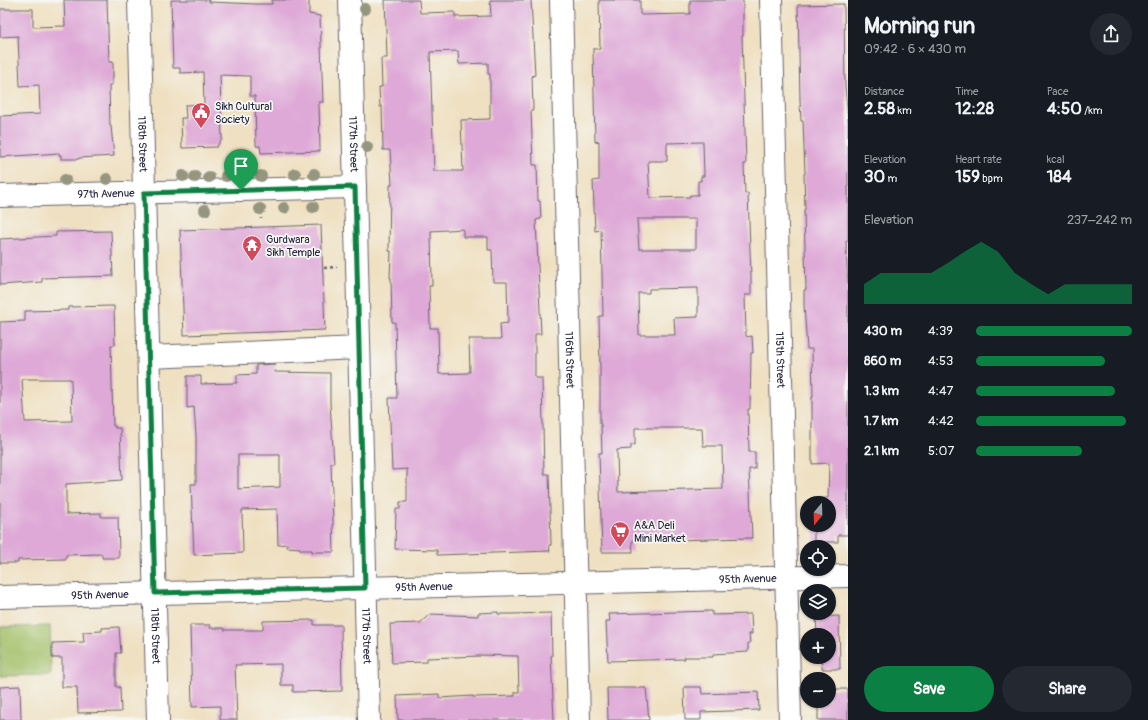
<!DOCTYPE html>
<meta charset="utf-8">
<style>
:root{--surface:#171b24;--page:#242831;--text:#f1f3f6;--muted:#9ea1a6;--accent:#0b8043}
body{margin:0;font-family:Pangolin,sans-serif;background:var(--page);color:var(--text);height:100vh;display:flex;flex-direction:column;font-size:15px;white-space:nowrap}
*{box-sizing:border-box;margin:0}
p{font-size:13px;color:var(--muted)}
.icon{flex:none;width:22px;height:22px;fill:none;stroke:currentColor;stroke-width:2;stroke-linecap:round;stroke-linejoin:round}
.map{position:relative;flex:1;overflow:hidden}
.details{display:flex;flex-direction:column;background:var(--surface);width:300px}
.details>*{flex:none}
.needle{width:26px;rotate:199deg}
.buttons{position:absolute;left:800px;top:496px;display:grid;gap:8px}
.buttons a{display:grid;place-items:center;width:36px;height:36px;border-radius:50%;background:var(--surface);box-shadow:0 1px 3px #0004;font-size:20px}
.pin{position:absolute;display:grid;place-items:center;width:34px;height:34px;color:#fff;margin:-41px -17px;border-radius:50% 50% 50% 0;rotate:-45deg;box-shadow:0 0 4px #0007}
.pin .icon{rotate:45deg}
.round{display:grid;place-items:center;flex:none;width:42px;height:42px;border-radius:21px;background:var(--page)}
.headline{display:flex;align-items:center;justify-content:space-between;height:68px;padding:0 16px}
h1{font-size:22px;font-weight:700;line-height:30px}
.metrics{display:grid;grid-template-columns:repeat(3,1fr);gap:6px;height:68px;padding:4px 16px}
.metrics div{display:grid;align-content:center}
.metrics b{font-size:17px;font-weight:700}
.metrics small{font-size:11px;font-weight:400}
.metrics p{font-size:11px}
.chart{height:112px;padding:8px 16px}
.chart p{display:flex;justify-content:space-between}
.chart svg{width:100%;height:72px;margin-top:4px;fill:var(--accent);opacity:.7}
.button{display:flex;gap:8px;margin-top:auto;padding:8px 16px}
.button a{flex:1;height:46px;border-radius:24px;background:var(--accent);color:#fff;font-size:16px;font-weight:700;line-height:46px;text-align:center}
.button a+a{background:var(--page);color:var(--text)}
ul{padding:0 16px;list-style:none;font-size:13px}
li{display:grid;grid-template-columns:64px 48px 1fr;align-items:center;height:30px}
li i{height:10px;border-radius:5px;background:var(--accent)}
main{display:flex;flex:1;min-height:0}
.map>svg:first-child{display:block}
.green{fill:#a1bf66;stroke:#627050}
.building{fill:#dea8d7;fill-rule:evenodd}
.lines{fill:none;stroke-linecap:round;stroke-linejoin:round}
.minor-casing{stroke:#6a646a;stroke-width:24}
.path{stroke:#6a646a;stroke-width:2.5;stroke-dasharray:3 3;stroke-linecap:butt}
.minor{stroke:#fff;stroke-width:22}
.tree{fill:#969680}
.route-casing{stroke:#fff;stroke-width:8}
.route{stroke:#0b8043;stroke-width:5}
.labels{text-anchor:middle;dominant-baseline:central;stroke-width:3.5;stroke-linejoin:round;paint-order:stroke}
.poi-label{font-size:11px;fill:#22223b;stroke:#f6f6f2;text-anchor:start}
.street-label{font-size:11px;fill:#22223b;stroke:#f6f6f2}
</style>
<main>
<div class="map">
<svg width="848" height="720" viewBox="0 0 848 720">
<rect width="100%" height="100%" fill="#f6f6f2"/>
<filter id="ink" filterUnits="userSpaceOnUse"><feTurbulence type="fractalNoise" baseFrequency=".025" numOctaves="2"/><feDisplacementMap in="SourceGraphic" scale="8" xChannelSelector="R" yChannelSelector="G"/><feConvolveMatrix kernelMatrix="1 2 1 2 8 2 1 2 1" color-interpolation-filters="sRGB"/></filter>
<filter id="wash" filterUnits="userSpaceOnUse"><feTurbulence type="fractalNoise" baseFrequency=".012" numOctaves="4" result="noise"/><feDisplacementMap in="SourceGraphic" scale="16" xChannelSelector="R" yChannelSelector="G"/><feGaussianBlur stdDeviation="0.9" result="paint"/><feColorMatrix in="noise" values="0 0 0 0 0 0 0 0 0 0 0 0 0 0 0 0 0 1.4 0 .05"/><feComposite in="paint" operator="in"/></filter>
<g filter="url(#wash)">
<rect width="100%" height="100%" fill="#efe0c1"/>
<path class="green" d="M50,626L51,675L0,676V627Z"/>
<g id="blocks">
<g class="building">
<path d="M64,0H107L109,62H113V79H112V85H109L110,126H111L114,156L79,158V159H61V155H59V153L0,157V116L40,114L39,85L20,86L18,36L0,37V9H33V27L65,26Z"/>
<path d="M171,0H209V2L256,4H272V0H309V14L320,16L323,102H319L320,151L261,153L260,146H256L255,96H250V76L220,75L222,139L219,143L217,147L182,148L181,118H186L185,105L204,104L203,72L180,73V68H173Z"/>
<path d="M385,0H419L420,13L455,12V17L491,16L490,0H531L535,75L532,76L533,110H531L533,165H537L538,201H540L541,219L536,220L541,334H535V378H542L544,474H549L551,545H549L550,551L437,555V550L395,549L396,509H400V502H407V469L392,470L389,398H397L395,322H392L391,278H390L391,251H389L390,185H392L390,150H383L382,106L380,107L379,87H382L381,58H387ZM458,51L459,64L488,63V74H490V119L461,120L463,171H434L430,52ZM463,229V237H488V250H492L493,282H507L508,323L500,324L501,339H469L470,372H468V373L439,374L438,328H430L429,286H432L431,231Z"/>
<path d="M599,0H640V14L642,15L690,14V0H743V36H742L746,164H744L745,194L748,193L751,277V295H745L746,335L747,337L752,336L753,353H751L750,409H748L749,452H755V469H749L752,538L632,541L633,552H602L599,453H602L601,424H600V369L599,316H603L601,230L595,231L593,181L599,180V141L595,142L593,49H600ZM703,142L704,176H701V181H698V195H690V197L650,198L648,161H667V143ZM637,219H696V249H639ZM698,288V317L674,318L675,335H639L638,293H649V289ZM635,428H702L703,446H722L723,489L618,492L617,450L631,449V445H635Z"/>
<path d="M844,4L845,85L848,121V241H846L848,287V535H838V542H814V525H829V503H817V498H828L829,463L812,464V397H813L812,349H807L804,305V290H806L804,210L805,209L804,174H805L803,121H801L800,101L798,5Z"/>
<path d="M321,225L325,330L184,335L180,230Z"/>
<path d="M111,231L113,276L42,278V282L0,285V239L56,236V232Z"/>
<path d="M114,306L115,345H111L113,426H115V428H120L122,480L66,484V514L101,513V517H118L119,558H102V554L66,555V559L18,560V563H0V322L25,321V311L68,310V307ZM22,379H71L72,421L25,422Z"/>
<path d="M274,364L275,372L330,373V403L334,463H331L334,552H312V550H301L300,548L287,547V544L278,545L277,509L242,510L243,553L194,555L191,484H196V435L194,407L187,408V376H201V384L237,383V375L256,374V365ZM238,455H280V487L238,489Z"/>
<path d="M712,611V615L751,614L752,634H749L750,643H748V652L713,654V657H684L685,659L608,661L606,621H610L609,614Z"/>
<path d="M498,612V614H513L551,613L552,656H551L554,720H398L397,696L439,694V698L473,696V697L515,696V692H519L518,656L480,655V656L427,658V662L392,663L390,624L420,623L430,614L478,616V613Z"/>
<path d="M839,616L840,669H822L821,657H829V635H817L816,617Z"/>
<path d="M314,620V625H341L342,691L293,692V685H281V664L235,665L237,720H220V706L192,707L190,625H210V628H224V630H263V621Z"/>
<path d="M119,627L121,653H116V687H120L121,712L78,713L77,687H62V658H52V643L84,642L83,632L102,631V628Z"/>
<path d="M20,686L21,720H0V687Z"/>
<path d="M684,687H701L702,694L758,692L759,710L701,712V720H685Z"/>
<path d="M607,688H646L649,720H608Z"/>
<path d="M829,689H848V720H818V701H829Z"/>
</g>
</g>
</g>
<g filter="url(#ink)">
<use href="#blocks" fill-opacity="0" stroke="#6a646a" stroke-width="1"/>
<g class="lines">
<g class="minor-casing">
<g id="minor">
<path id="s1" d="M139,0L158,720"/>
<path id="s2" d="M350,0L369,720"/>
<path id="s3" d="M561,0L579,720"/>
<path id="s4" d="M771,0L790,720"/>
<path id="s5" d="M0,196L355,187"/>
<path d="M149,357L359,348"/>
<path id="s6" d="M0,597L848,576"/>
</g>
</g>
<g class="path">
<path d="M261,212V219"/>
<path d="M324,268L337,267"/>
</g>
<use href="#minor" class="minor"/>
</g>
<g class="tree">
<circle cx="365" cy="9" r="6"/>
<circle cx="367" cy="147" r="6"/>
<circle cx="295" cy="174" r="6"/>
<circle cx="314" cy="174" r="6"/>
<circle cx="183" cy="176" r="6"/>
<circle cx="226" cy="176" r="6"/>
<circle cx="261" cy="176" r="6"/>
<circle cx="195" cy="177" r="6"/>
<circle cx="209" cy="177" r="6"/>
<circle cx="107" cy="179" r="6"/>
<circle cx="65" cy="180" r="6"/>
<circle cx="313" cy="207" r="6"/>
<circle cx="284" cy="208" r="6"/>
<circle cx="260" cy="209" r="6"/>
<circle cx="205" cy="210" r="6"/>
</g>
</g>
<g class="lines" filter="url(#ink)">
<g class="route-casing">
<path id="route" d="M355,187L365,588L155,593L144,193Z"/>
</g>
<use href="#route" class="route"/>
</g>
<defs>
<g id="civic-pin" transform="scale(1)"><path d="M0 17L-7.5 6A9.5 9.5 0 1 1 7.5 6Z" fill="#d1495b" stroke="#f6f6f2"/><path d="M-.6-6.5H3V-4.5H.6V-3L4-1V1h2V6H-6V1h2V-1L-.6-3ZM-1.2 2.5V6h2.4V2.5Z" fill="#fff"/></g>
<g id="temple-pin" transform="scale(1)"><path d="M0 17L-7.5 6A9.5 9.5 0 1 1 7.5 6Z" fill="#d1495b" stroke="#f6f6f2"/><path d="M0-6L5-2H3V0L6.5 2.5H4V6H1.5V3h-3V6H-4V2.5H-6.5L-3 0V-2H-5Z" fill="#fff"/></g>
<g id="supermarket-pin" transform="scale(1)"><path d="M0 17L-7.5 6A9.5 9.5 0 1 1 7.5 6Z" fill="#d1495b" stroke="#f6f6f2"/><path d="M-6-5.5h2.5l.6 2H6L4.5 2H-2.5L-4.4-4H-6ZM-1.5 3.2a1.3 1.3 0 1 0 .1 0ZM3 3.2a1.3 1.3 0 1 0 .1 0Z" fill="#fff"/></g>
</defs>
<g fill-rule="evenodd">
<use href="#civic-pin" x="201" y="112"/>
<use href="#temple-pin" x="252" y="245"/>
<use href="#supermarket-pin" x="620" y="531"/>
</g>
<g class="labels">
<g class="poi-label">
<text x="215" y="106">Sikh Cultural<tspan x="215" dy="13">Society</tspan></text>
<text x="266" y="239">Gurdwara<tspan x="266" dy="13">Sikh Temple</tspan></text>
<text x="634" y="525">A&amp;A Deli<tspan x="634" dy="13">Mini Market</tspan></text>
</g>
<g class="street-label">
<text stroke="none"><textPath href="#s1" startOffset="144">118th Street</textPath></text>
<text stroke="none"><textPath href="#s2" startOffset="144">117th Street</textPath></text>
<text stroke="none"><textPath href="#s5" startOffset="106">97th Avenue</textPath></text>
<text stroke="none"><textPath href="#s3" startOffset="360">116th Street</textPath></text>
<text stroke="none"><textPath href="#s4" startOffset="360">115th Street</textPath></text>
<text stroke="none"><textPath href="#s6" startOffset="748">95th Avenue</textPath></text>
<text stroke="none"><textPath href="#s6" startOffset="424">95th Avenue</textPath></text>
<text stroke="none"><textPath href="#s6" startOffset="100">95th Avenue</textPath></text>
<text stroke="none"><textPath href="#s1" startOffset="636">118th Street</textPath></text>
<text stroke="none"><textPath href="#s2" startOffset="636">117th Street</textPath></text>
</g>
</g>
</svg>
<div class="buttons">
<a><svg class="needle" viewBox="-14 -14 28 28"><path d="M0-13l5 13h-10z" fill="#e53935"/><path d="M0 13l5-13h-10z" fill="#9ea1a6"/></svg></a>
<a><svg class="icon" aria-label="locate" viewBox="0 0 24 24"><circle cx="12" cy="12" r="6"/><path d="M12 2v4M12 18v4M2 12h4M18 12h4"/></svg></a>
<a><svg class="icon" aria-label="layers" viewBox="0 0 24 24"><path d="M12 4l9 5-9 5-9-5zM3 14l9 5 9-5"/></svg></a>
<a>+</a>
<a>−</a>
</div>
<div class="pin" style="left:241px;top:190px;background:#1e9e55"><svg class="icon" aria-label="arrive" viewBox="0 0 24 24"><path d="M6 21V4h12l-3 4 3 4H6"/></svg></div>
</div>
<section class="details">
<div class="headline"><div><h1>Morning run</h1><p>09:42 · 6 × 430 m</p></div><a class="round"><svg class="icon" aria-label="share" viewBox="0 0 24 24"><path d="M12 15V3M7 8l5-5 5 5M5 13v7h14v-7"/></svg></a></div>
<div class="metrics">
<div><p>Distance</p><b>2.58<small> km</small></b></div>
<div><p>Time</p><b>12:28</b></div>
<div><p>Pace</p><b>4:50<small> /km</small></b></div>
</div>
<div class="metrics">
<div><p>Elevation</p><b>30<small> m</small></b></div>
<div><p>Heart rate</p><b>159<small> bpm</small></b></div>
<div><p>kcal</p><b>184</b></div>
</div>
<div class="chart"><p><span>Elevation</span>237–242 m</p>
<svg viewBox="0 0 160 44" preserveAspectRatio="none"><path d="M0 44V32L10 25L20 25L30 25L40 25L50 19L60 12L70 6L80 12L90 25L100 32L110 38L120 32L130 32L140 32L150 32L160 32V44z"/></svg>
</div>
<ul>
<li><b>430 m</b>4:39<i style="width:100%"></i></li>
<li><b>860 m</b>4:53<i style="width:83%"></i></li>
<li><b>1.3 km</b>4:47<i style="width:89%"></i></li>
<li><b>1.7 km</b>4:42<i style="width:96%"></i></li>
<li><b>2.1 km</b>5:07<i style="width:68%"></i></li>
</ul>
<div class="button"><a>Save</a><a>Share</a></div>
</section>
</main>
